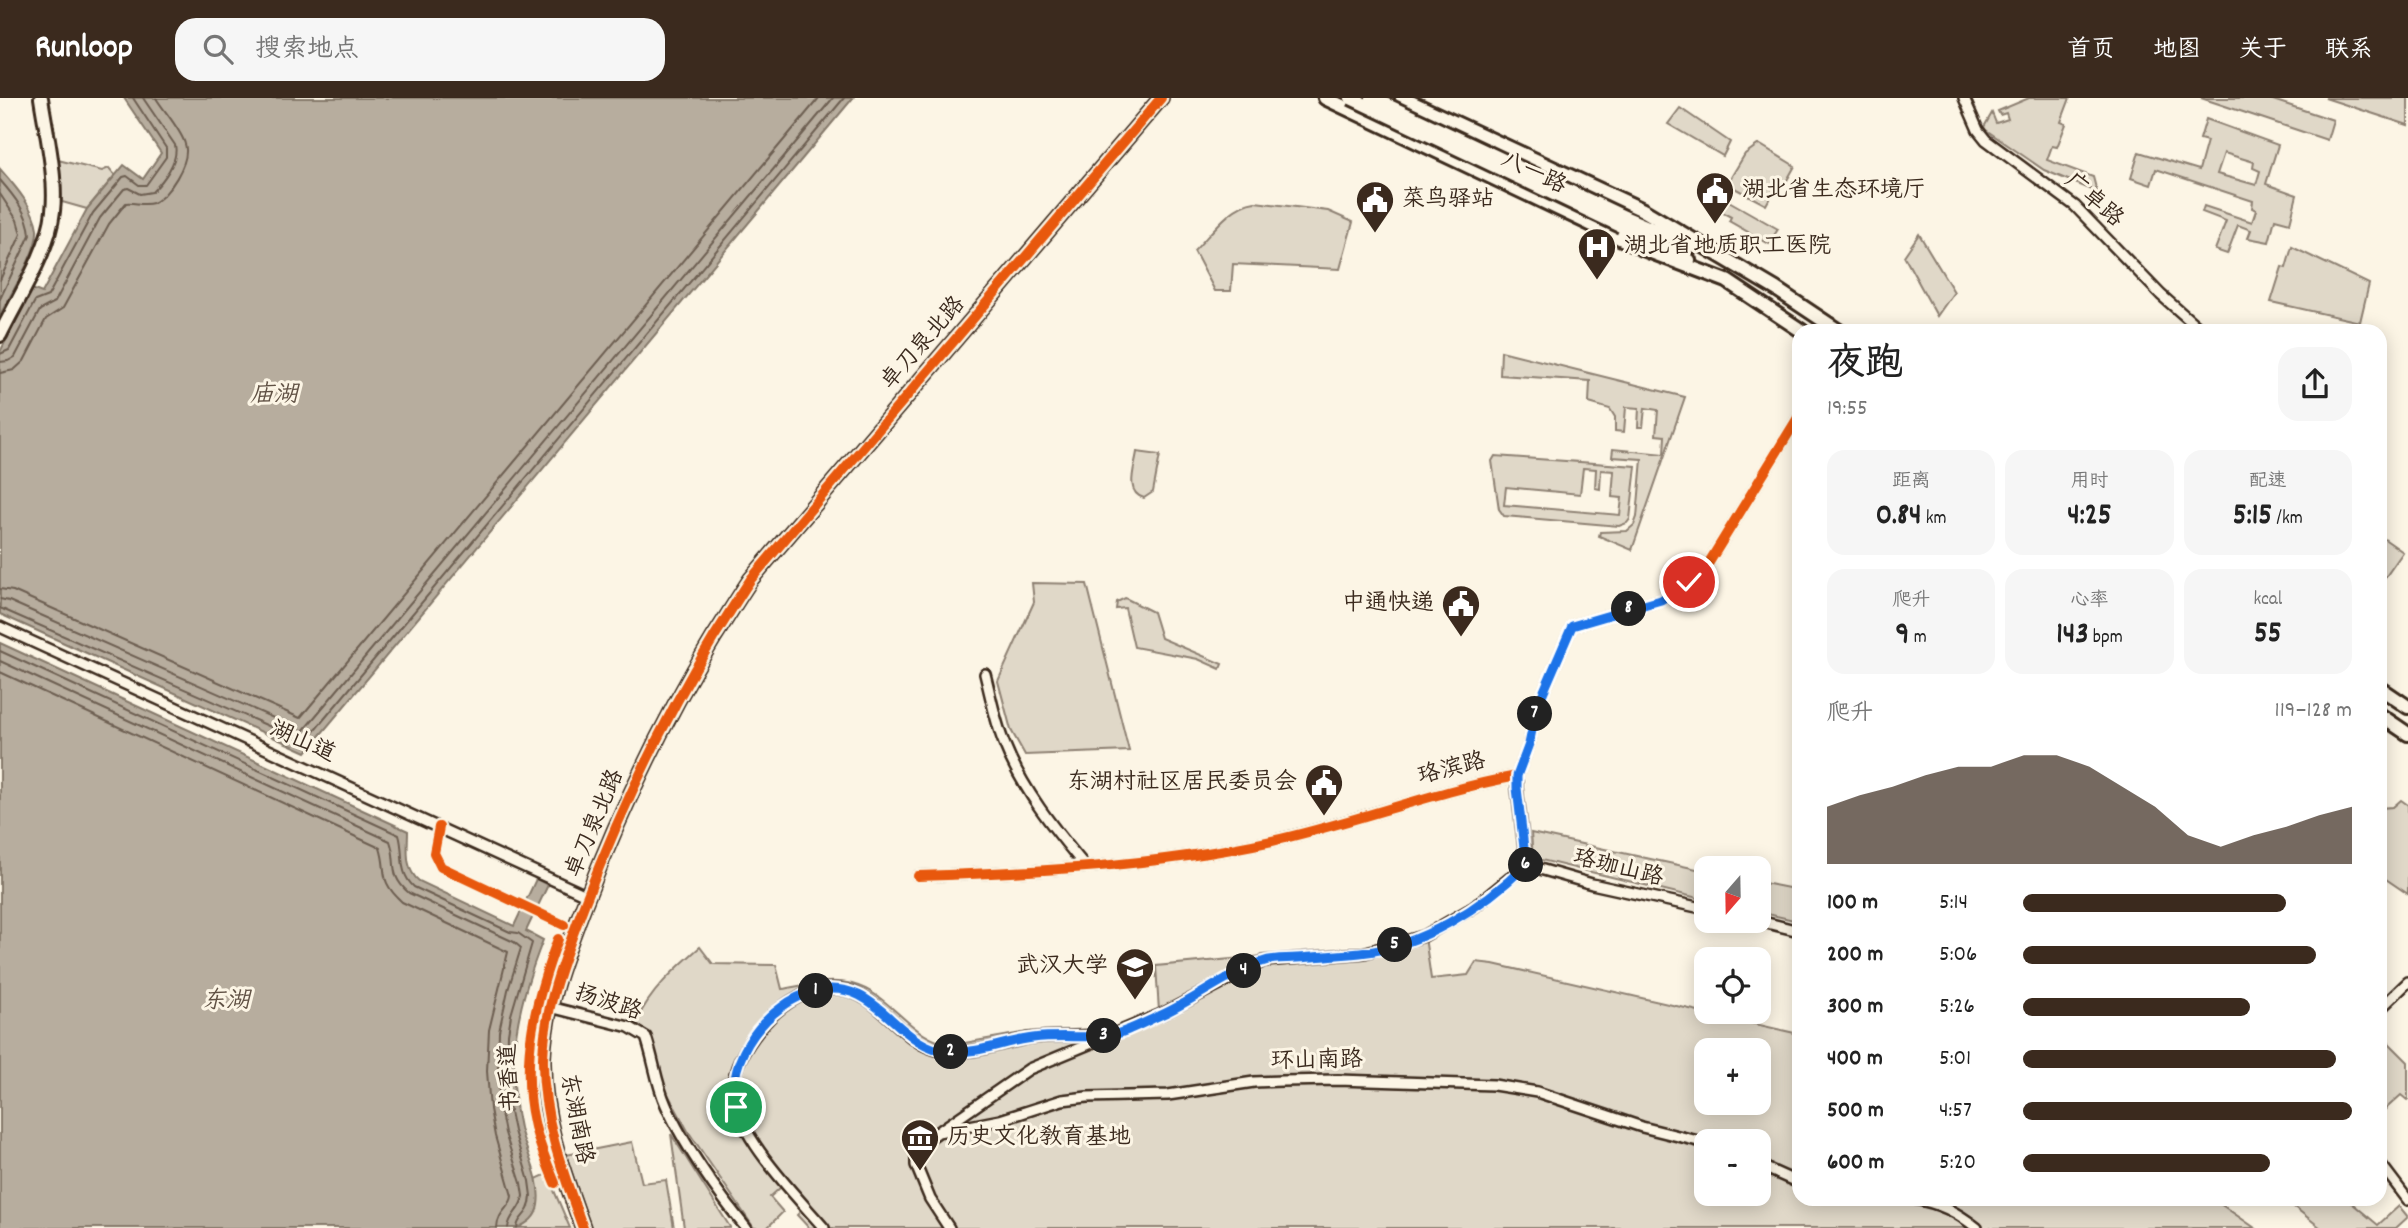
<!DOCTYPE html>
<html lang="zh">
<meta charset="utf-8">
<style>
:root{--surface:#fff;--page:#f6f6f6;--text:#222;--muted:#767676;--accent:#3b2a1e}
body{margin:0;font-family:Dekko,"LXGW WenKai TC",sans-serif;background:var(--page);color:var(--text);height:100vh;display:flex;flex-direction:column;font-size:26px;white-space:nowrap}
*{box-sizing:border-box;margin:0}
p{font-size:23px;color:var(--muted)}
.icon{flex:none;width:38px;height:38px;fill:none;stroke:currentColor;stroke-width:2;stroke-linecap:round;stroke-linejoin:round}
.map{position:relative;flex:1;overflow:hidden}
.details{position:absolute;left:1792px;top:226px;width:595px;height:882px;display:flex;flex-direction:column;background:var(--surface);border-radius:21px;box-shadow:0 4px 18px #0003}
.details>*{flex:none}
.needle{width:46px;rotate:200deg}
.fabs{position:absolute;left:1694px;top:758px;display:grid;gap:14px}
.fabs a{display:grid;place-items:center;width:77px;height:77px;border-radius:14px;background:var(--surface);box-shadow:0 4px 18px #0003;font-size:35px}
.pin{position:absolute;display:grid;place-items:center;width:60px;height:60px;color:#fff;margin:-30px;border:4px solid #fff;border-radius:50%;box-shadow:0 2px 7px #0007}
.km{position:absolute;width:35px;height:35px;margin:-18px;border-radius:50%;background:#222;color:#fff;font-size:19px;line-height:35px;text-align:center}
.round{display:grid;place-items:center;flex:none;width:74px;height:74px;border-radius:21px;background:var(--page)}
.head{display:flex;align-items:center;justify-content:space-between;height:119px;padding:0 35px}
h1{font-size:38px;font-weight:800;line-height:52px}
.stats{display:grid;grid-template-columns:repeat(3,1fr);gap:10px;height:119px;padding:7px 35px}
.stats div{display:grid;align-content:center;border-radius:18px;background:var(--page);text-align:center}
.stats b{font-size:30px;font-weight:800}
.stats small{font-size:19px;font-weight:400}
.stats p{font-size:19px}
.chart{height:196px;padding:14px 35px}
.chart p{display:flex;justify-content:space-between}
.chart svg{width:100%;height:126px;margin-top:7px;fill:var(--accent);opacity:.7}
ul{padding:0 35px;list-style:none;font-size:23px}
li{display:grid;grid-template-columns:112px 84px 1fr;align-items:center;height:52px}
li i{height:18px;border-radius:9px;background:var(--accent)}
header{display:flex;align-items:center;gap:42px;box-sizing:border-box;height:98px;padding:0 35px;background:var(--accent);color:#fff}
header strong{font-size:33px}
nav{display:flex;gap:38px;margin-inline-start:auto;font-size:24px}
.search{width:490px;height:63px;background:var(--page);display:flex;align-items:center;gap:18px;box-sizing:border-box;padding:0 24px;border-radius:21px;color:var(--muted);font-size:26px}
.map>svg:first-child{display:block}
.green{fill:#e0d8c8;stroke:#8e8173;stroke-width:2;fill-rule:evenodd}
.water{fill:#b7ad9e;stroke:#85796b;stroke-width:2}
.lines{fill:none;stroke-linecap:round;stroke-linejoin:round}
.shore{stroke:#6d5e51;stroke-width:2}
.street-casing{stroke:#3b2a1e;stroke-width:14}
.secondary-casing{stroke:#3b2a1e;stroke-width:18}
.street{stroke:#fcf5e5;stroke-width:9}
.secondary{stroke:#fcf5e5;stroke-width:12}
.secondary-bridge-casing{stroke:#3b2a1e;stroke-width:18;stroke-linecap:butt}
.secondary-bridge{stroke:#fcf5e5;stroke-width:12}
.cycleway-casing{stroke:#fcf5e5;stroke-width:15}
.cycleway{stroke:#e8590c;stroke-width:10}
.route-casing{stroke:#fff;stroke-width:14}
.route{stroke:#1a73e8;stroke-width:9}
.labels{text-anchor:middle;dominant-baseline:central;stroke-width:6;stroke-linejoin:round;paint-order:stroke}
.street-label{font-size:23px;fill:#3b2a1e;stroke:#fcf5e5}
.poi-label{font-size:23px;fill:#3b2a1e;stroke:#fcf5e5;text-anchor:start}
.water-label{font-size:24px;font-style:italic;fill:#605144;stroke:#fcf5e5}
</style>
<header>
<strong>Runloop</strong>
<div class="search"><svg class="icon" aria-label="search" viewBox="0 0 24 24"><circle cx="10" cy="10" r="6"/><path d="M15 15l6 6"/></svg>搜索地点</div>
<nav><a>首页</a><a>地图</a><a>关于</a><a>联系</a></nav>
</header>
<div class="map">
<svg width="2408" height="1130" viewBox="0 0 2408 1130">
<rect width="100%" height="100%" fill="#fcf5e5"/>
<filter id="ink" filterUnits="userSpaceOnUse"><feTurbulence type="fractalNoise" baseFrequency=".0143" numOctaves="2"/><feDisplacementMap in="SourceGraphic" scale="14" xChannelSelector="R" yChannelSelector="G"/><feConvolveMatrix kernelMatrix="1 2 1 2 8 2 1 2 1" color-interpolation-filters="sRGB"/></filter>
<g filter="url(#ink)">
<g class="green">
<path d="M2029,0H2070L2061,24L2066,26L2057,49L2052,48L2047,62L2093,79L2097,94L2044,72L1986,32L1984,29L1992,15L1996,25L2008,21L2006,15L2000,17L1998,13Z"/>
<path d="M2201,0H2267L2333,22L2327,42Z"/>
<path d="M2325,0H2408V27Z"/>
<path d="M1680,10L1730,44L1723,58L1668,26Z"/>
<path d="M2206,21L2278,47L2266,86L2297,97L2290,125L2275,121L2269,144L2248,140L2251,132L2238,127L2227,156L2215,152L2226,123L2202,114L2204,108L2252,124L2256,112L2252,110L2253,103L2156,71L2151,87L2131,80L2139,54L2199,72L2207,43L2200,41ZM2224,55L2254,64L2253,70L2260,73L2256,87L2217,76Z"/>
<path d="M1759,46L1795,68L1786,84L1780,81L1766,107L1727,86L1745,56Z"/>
<path d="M58,62L102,73L109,70L115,77L87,111L62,104Z"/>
<path d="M1720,98L1778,131L1769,146L1729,123L1731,119L1718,112L1714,117L1710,115Z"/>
<path d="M1255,104L1328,113L1353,124L1340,171L1233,166L1231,193H1215L1194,153C1211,136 1230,107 1255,104Z"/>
<path d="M1919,136L1954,194L1937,218L1904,158Z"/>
<path d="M2292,149L2369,186L2360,224L2271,204L2282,169L2286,170Z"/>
<path d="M1501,253L1685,299L1632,452L1599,438L1600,434L1627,433L1634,427L1637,419L1642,361L1612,359L1613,351L1664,356L1665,338L1656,337L1658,312L1645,310L1643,329H1638L1639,310L1626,309L1624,334L1615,333V319L1610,311L1589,305L1590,283L1500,277Z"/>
<path d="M1137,354L1160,357L1153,394L1144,400C1124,395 1135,369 1137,354Z"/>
<path d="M1495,358L1636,368L1630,421L1627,425L1619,428L1504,418L1499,411L1492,363ZM1583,370L1596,371L1595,390L1600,391L1601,372L1614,373L1612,399L1622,400L1620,417L1504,407L1506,389L1580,396Z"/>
<path d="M2383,440L2403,454L2380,487V445Z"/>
<path d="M1032,485L1087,486L1129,653L1025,657L1011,632L998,583L1034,504Z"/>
<path d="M1125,500L1153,514L1161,540L1222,566L1220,571L1198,561L1134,549L1125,510L1116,511L1117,504Z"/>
<path d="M2401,702L2408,707V796L2380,777V710L2393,709Z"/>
<path d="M1531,735L1706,773V802L1533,760Z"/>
<path d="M1759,784L1799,792L1798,823L1759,814Z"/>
<path d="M1424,832L1431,881L1468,877L1476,864L1493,866L1799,936V1101H2213L2255,1130H809L797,1117L803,1111L781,1089L770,1099L783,1114L767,1130H754L688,1033L663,987L652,941L636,924C650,893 674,872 700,849L713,866L776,867L782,891C806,887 829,880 852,886C892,896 911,943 953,947L1028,934L1118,930L1159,913L1156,868L1362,849ZM1706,952H1759V1004H1706ZM1706,1043H1759V1096H1706Z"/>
<path d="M2386,942L2408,964V1001L2407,1002L2401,997L2380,1016V947Z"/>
<path d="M671,1036L730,1129V1130H684Z"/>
<path d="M632,1044L642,1085L666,1082L674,1130H591L566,1057Z"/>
<path d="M547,1076L570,1130H517C541,1118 539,1105 536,1081Z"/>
<path d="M2284,1101H2347L2378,1127L2399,1108L2408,1119L2396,1130H2321Z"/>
</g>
<g class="water">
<path d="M124,0H853L306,654L0,516V254L32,191L42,195L87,111L124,67L143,81L161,55Z"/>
<path d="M0,71C14,87 34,109 37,131C39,152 10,197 0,217Z"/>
<path d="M0,545L408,733C408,751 404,770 419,783L514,828L536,781L548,787L526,833L543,842C518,905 505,962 520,1030C526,1055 542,1081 538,1107C536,1120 528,1125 517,1130H0Z"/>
</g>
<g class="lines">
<g class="shore">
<path d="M0,82C13,97 29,116 30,137L0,201"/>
<path d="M0,96L17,122L21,136L0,182"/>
<path d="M0,256L9,252L35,203L48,198L93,115L123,79L127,78L139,87H146L166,59V50L133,0"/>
<path d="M0,264L8,263L15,259L40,212L55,204L100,120L124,91L128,90L140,96L152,94C163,83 179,63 175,47L143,0"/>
<path d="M0,275L14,272L24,263L46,221L63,210L109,126L126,105C135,104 143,108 153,105C168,99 191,63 185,46C181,32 164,13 156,0"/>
<path d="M0,491L13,493L300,620L819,0"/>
<path d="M0,501L9,503L303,633L833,0"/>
<path d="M0,510L305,644L844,0"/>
<path d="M0,553L399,737C405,756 397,773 414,789L510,834L518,835L532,845L511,917L508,936L507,972L509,1009L514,1033L529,1083L531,1098C530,1119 518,1117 517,1130"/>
<path d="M0,563L390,743C398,765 387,776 409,795L514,844L521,850L508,892L499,933L498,972L500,1010L505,1035L521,1085L523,1098C521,1113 509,1116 508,1130"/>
<path d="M0,574L380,750C388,774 377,781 402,804L508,854L489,932L487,973L490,1011L495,1038L512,1098C511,1110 498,1112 497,1130"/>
</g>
<g class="street-casing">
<g id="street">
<path d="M1964,0L1978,32L1986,42L2075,108L2161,197L2202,233"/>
<path d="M0,529L588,798"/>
<path d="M985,576C991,599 995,623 1004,645C1022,691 1054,731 1085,768"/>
<path d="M1517,678V690L1526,767"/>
<path d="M1526,767L1592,786L1706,811"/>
<path d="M918,778C1036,774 1157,768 1272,743C1354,725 1434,693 1517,678L1529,646L1537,609L1572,528L1661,502L1705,471L1799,318"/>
<path d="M1755,822L1799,833"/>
<path d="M550,909L629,929L646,939C654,962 656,985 666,1007C683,1046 719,1097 746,1130"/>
<path d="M2380,911L2408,884"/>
<path d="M941,1032L1029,971L1164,915L1264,863L1364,855L1424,838L1474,809L1526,767"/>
<path d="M2380,1065L2408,1102"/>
<path d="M1759,1067L1799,1085"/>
<path d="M1915,1101C1939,1105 1957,1114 1977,1130"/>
<path d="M824,1130C795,1096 724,1027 734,980C738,960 752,940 765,925C784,904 810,888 839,891C882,896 900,946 941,953C971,958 1001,945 1030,940C1054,937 1079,938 1104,938"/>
<path d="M949,1130L930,1101L916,1067V1055L923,1045L938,1034L1000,1022L1062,1002L1087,999L1168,997L1254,984L1282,983L1338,982L1494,987L1537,994L1642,1029L1706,1045"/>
</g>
</g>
<g class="secondary-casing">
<g id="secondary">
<path d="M1325,0L1643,151L1727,183L1802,233"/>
<path d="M1402,0L1643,112L1776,191L1839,233"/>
<path d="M1624,119L1693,148"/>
<path d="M1621,128L1689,162"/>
<path d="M0,237C18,200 49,153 53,113C57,80 46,33 41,0"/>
<path d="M2380,590L2408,609"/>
<path d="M2380,617L2408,636"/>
<path d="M583,1130C563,1075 542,1020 543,960C545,906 565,857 584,807C620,714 662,624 714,539C727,519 738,500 751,481L1161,0"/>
</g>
</g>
<use href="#street" class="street"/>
<use href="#secondary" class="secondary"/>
<g class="secondary-bridge-casing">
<g id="secondary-bridge">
<path d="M1351,0L1621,128"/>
<path d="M1372,0L1624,119"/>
</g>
</g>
<use href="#secondary-bridge" class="secondary-bridge"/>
<g class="cycleway-casing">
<g id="cycleway">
<path d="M439,729L434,755L441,769L564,827"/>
<path d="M918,778C1036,774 1157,768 1272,743C1354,725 1434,693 1517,678L1529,646L1537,609L1572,528L1661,502L1705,471L1799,318"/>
<path d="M555,1085C547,1065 538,1045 534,1024C520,961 536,900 558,841"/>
<path d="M583,1130C563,1075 542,1020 543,960C545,906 565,857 584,807C620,714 662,624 714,539C727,519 738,500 751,481L1161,0"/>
</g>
</g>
<use href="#cycleway" class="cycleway"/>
</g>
</g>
<g class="lines" filter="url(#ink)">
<g class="route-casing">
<path id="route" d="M736,1009C724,961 769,904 815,893C879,878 895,950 950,954C978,956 1005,943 1033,940C1058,937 1083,940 1107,938C1124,936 1145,924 1161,917C1195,902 1231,873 1265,863C1275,860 1286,861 1297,860C1318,859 1339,857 1360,855C1421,849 1483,809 1526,767L1517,690V678L1529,646L1537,609L1572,528L1661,502L1689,484"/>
</g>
<use href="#route" class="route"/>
</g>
<defs>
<g id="civic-pin" transform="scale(2.0125)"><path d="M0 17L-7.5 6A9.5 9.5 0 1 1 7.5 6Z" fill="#3b2a1e" stroke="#fcf5e5"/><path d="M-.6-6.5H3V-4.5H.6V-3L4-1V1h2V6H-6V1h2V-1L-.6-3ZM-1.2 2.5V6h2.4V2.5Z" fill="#fff"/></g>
<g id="hospital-pin" transform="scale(2.0125)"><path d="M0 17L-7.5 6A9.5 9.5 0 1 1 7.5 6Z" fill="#3b2a1e" stroke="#fcf5e5"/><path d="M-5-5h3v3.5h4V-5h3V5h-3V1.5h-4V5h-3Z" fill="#fff"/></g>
<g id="university-pin" transform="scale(2.0125)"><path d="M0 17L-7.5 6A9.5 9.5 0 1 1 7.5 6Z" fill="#3b2a1e" stroke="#fcf5e5"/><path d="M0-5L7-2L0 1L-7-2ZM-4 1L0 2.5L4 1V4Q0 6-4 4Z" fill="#fff"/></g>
<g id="museum-pin" transform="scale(2.0125)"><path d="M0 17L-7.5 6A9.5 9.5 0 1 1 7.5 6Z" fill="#3b2a1e" stroke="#fcf5e5"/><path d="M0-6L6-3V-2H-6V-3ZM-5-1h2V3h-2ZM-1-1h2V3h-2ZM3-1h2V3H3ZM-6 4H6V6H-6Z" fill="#fff"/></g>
</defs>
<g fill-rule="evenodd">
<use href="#civic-pin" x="1715" y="93"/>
<use href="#civic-pin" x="1375" y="102"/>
<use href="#hospital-pin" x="1597" y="149"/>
<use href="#civic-pin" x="1461" y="506"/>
<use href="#civic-pin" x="1324" y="685"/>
<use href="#university-pin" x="1135" y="869"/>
<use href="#museum-pin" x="920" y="1040"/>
</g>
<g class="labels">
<g class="street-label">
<text transform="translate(1533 76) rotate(25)">八一路</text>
<text transform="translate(2093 103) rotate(41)">广卓路</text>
<text transform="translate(924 246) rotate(-49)">卓刀泉北路</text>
<text transform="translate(302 645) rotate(24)">湖山道</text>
<text transform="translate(1452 672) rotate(-14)">珞滨路</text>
<text transform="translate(596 726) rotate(-67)">卓刀泉北路</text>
<text transform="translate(1618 771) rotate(14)">珞珈山路</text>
<text transform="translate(608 906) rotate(18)">扬波路</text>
<text transform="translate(1317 964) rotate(-1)">环山南路</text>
<text transform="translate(511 980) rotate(-92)">书香道</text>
<text transform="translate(575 1021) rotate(79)">东湖南路</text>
</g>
<g class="poi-label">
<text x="1742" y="93">湖北省生态环境厅</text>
<text x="1402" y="102">菜鸟驿站</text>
<text x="1624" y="149">湖北省地质职工医院</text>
<text x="1434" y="506" text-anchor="end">中通快递</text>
<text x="1297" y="685" text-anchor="end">东湖村社区居民委员会</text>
<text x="1108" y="869" text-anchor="end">武汉大学</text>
<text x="947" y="1040">历史文化教育基地</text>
</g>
<g class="water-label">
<text x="274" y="298">庙湖</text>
<text x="226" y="904">东湖</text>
</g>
</g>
</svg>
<div class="fabs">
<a><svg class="needle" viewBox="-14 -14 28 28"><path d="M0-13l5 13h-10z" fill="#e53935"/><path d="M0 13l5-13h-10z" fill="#767676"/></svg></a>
<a><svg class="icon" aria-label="locate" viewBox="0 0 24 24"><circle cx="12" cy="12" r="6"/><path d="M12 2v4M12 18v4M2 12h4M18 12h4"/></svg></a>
<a>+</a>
<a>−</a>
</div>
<div class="pin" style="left:736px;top:1009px;background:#1e9e55"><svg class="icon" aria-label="arrive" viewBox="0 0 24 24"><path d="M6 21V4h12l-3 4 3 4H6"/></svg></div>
<div class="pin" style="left:1689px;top:484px;background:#d93025"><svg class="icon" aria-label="check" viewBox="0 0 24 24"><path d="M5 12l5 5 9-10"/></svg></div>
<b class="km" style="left:816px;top:893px">1</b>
<b class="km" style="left:951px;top:954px">2</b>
<b class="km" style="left:1104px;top:938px">3</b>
<b class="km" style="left:1244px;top:873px">4</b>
<b class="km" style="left:1395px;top:847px">5</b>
<b class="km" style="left:1526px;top:767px">6</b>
<b class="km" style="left:1535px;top:616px">7</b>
<b class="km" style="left:1629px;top:511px">8</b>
<section class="details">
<div class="head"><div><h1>夜跑</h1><p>19:55</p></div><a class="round"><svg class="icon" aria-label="share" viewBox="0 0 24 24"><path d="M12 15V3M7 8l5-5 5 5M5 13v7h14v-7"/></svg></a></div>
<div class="stats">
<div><p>距离</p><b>0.84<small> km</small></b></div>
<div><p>用时</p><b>4:25</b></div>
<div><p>配速</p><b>5:15<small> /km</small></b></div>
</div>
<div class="stats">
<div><p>爬升</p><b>9<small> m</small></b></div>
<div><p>心率</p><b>143<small> bpm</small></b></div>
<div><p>kcal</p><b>55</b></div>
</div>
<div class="chart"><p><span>爬升</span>119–128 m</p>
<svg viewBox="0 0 160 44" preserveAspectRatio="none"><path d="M0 44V24L10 20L20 17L30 13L40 10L50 10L60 6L70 6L80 10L90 17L100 24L110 34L120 38L130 34L140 31L150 27L160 24V44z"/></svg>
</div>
<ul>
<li><b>100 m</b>5:14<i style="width:80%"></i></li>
<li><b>200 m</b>5:06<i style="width:89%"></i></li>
<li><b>300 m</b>5:26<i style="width:69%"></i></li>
<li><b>400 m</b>5:01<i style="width:95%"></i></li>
<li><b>500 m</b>4:57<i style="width:100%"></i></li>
<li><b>600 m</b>5:20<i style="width:75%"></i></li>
</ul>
</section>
</div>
